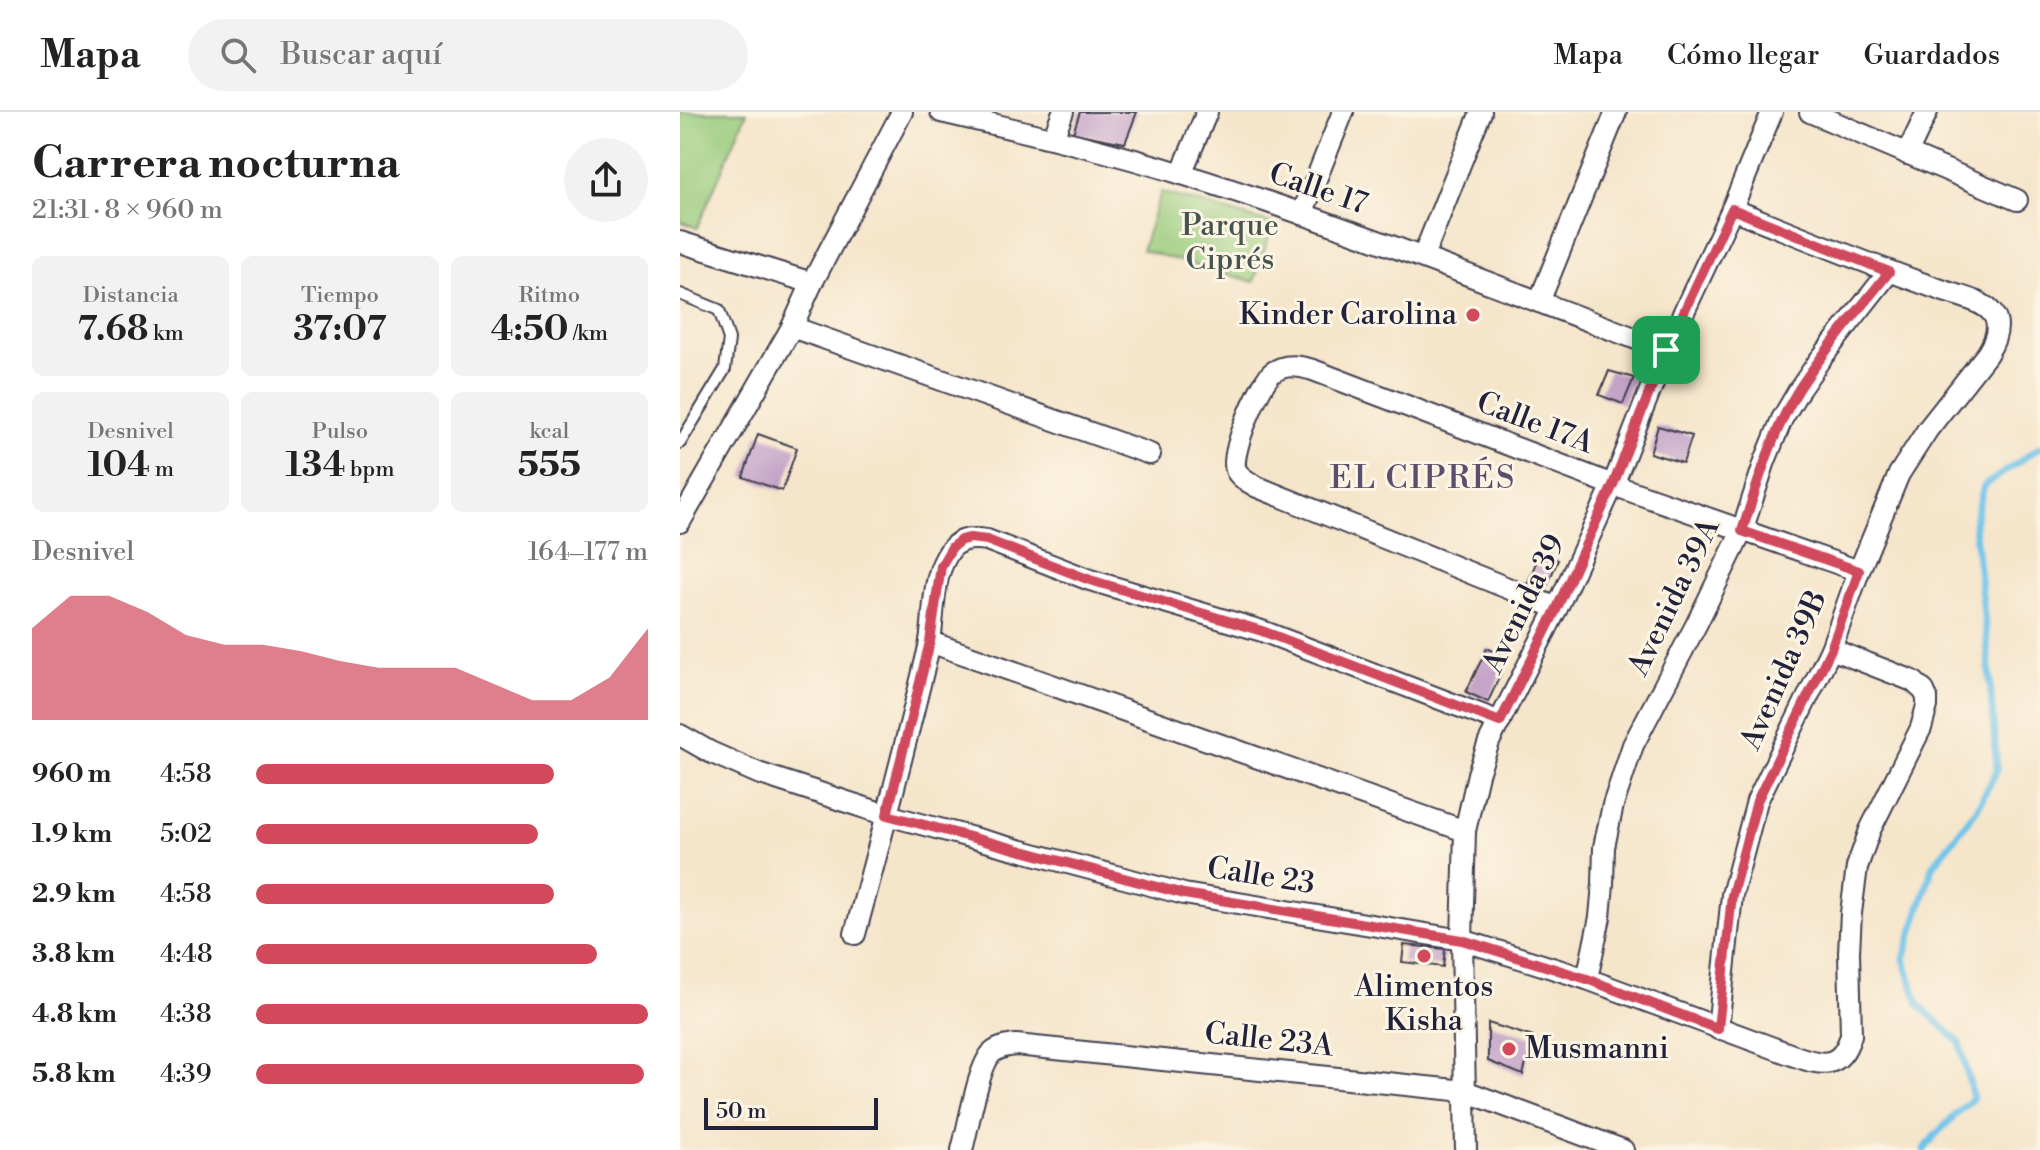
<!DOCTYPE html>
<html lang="es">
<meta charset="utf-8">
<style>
:root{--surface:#fff;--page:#f2f2f2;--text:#222;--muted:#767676;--line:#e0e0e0;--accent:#d1495b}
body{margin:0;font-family:"Libre Bodoni",serif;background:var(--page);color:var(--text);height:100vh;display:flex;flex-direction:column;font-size:30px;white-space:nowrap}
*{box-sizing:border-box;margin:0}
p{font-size:26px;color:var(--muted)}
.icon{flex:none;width:44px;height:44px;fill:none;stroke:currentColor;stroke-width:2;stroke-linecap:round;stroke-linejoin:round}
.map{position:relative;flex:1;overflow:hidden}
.details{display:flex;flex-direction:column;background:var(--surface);width:680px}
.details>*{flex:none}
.scale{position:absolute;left:24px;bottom:20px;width:174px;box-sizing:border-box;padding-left:8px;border:4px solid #22223b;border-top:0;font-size:22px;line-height:28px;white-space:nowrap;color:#22223b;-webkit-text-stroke:6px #fcf5e5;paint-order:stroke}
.pin{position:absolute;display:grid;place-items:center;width:68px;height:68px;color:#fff;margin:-34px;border-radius:16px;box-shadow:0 4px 12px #0006}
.round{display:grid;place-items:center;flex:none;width:84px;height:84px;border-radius:42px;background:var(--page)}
.overview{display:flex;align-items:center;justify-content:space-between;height:136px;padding:0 32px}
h1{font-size:44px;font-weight:700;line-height:60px}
.figures{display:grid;grid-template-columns:repeat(3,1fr);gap:12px;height:136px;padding:8px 32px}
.figures div{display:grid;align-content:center;border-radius:12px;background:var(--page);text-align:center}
.figures b{font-size:34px;font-weight:700}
.figures small{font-size:22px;font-weight:400}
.figures p{font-size:22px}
.chart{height:224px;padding:16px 32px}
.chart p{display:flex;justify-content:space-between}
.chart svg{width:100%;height:144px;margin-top:8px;fill:var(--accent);opacity:.7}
ul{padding:0 32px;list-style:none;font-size:26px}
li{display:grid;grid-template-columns:128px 96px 1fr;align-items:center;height:60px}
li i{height:20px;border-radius:10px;background:var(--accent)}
header{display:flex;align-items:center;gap:48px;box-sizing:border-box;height:112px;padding:0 40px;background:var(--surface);border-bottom:2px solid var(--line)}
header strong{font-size:38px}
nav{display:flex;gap:44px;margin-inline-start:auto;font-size:28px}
.search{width:560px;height:72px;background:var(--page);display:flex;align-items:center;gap:20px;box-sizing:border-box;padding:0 28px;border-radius:44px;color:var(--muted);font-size:30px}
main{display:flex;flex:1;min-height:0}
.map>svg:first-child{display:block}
.green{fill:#97ca7a;stroke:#5c765a;stroke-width:2}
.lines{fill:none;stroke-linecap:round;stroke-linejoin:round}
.stream{stroke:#6ec3ea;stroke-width:7}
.building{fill:#c4a3c9}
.service-casing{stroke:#423f50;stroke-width:14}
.minor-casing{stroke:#423f50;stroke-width:24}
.service{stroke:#fff;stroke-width:10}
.minor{stroke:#fff;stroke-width:20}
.route-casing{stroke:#fff;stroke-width:16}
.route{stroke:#d1495b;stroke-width:10}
.poi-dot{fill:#d1495b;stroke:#fcf5e5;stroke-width:3}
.labels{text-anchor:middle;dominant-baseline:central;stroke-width:6;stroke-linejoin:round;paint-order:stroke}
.street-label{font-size:30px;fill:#22223b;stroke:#fcf5e5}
.park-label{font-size:30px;fill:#45544e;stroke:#fcf5e5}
.poi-label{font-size:30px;fill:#22223b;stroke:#fcf5e5;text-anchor:end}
.neighbourhood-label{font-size:32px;letter-spacing:2px;fill:#5b4f6d;stroke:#fcf5e5}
</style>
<header>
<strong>Mapa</strong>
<div class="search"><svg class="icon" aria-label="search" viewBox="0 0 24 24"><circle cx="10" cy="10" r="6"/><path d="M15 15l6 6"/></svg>Buscar aquí</div>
<nav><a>Mapa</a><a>Cómo llegar</a><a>Guardados</a></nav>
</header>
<main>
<section class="details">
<div class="overview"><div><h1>Carrera nocturna</h1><p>21:31 · 8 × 960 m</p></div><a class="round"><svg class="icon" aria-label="share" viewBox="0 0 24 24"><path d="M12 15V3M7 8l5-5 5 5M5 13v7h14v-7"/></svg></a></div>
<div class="figures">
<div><p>Distancia</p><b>7.68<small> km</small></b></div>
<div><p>Tiempo</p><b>37:07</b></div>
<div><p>Ritmo</p><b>4:50<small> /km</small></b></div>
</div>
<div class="figures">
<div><p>Desnivel</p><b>104<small> m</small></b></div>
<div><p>Pulso</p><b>134<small> bpm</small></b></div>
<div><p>kcal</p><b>555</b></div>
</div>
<div class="chart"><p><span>Desnivel</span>164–177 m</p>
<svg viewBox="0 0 160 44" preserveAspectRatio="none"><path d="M0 44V16L10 6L20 6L30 11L40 18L50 21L60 21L70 23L80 26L90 28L100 28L110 28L120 33L130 38L140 38L150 31L160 16V44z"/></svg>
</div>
<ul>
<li><b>960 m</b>4:58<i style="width:76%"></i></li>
<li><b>1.9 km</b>5:02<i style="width:72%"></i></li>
<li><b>2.9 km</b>4:58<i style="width:76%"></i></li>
<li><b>3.8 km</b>4:48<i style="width:87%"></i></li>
<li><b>4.8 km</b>4:38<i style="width:100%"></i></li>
<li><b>5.8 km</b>4:39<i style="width:99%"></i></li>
</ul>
</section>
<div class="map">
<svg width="1360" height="1038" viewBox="0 0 1360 1038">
<rect width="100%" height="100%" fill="#fcf5e5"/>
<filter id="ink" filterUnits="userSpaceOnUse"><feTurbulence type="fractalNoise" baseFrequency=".0125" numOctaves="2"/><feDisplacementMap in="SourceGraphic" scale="16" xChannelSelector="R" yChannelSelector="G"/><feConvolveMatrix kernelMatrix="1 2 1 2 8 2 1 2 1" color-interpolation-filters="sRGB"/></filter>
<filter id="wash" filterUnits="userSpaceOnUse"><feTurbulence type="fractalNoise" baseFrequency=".006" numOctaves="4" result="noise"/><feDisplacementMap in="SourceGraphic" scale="32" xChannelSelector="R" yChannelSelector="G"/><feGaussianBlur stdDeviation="1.8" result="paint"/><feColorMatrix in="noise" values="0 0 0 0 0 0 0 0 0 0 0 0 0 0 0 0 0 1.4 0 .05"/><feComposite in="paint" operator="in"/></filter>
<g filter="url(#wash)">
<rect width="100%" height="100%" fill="#f5e5ca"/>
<g class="green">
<path d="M0,0H67L17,116L0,109Z"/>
<path d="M481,80L593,112L574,170L462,138Z"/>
</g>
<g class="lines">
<path class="stream" d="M1244,1038L1255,1023L1293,986L1280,931L1239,893L1224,847L1253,754L1297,697L1317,658L1307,531L1294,412L1304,374L1360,335"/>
</g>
<g id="blocks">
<g class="building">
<path d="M400,0H457L445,31L393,21Z"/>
<path d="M929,259L954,266L943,292L919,283Z"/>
<path d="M978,314L1012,324L1003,351L970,341Z"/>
<path d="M78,322L117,336L102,379L63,365Z"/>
<path d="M860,441L878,448L865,478L848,470Z"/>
<path d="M807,536L828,546L808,590L786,580Z"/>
<path d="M724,833L765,837L763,855L722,850Z"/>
<path d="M808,911L853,925L843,963L808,949Z"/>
</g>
</g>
</g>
<g filter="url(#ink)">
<use href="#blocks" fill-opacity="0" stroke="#423f50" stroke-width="2"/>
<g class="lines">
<g class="service-casing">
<path id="service" d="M0,182L39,198L49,227L45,257L0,331"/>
</g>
<g class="minor-casing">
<g id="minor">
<path d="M261,0C342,19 422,37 502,62C666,113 825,178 986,238"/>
<path d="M1130,0L1337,88"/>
<path d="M373,26L383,0"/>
<path d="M1227,42L1247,0"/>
<path d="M501,62L527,0"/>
<path d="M622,102L663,0"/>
<path d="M0,130L132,171"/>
<path d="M743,145L801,0"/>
<path d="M859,190L936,0"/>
<path d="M112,215L470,342"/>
<path d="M0,410L112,215L132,171L222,0"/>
<path d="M877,496L575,374C569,370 559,365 556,358C549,343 579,272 592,261C605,251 619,254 633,258L933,373L1179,459"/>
<path d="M250,530L785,719"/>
<path d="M0,623L30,640L78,661L207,703L504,782L782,828L907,867L1115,944C1143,954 1161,957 1171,923L1169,840L1171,801L1177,755L1190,718L1241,616L1247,594V586L1244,579L1233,569L1151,537"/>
<path d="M175,822C201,727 226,631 249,535C255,506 251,471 266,445C275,427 288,425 307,428L410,468L582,519L820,610"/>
<path d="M907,867L920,805L923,772L924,735L933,693L953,633L1016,513L1062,419L1085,349L1102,307L1119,278L1139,249L1209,160"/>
<path d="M1038,917L1052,783L1077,689L1151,537L1179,459L1219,362L1248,317L1307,242C1314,231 1322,215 1313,202C1304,189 1279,184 1264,179C1192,154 1122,125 1052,97"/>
<path d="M282,1038C288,1017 298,954 312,941C319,935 327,934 336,933L785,979L943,1038"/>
<path d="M786,1038L782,828L785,719L798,662L809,630L877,496L933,373L986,238L1052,97L1092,0"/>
</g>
</g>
<use href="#service" class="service"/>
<use href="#minor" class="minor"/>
</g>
</g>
<g class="lines" filter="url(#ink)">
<g class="route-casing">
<path id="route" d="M1052,97L1209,160C1179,198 1146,236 1119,277C1092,320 1078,371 1062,419L1179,459L1151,537L1077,689L1052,783L1038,917L907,867L782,828L504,782L207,703L250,530L261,454L272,435L281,428L290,426L307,428L410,468L582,519L820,610L877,496L905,434L933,373L986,238Z"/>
</g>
<use href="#route" class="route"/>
</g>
<g class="poi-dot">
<circle cx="793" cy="203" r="8"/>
<circle cx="744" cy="844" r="8"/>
<circle cx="829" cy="937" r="8"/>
</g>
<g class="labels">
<g class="street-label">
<text transform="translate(638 77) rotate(19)">Calle 17</text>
<text transform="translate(855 311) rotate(21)">Calle 17A</text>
<text transform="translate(994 485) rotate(-64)">Avenida 39A</text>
<text transform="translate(844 492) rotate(-64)">Avenida 39</text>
<text transform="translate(1104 558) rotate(-66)">Avenida 39B</text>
<text transform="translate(581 764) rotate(9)">Calle 23</text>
<text transform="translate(589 928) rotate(6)">Calle 23A</text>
</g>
<g class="park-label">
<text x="550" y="114">Parque<tspan x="550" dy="34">Ciprés</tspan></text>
</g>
<g class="poi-label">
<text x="777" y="203">Kinder Carolina</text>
<text x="744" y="875" text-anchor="middle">Alimentos<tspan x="744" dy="34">Kisha</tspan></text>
<text x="845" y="937" text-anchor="start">Musmanni</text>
</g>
<g class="neighbourhood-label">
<text x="743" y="366">EL CIPRÉS</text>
</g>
</g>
</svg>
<div class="scale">50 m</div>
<div class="pin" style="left:986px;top:238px;background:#1e9e55"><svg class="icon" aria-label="arrive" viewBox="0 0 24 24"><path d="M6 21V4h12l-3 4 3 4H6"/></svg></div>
</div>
</main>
